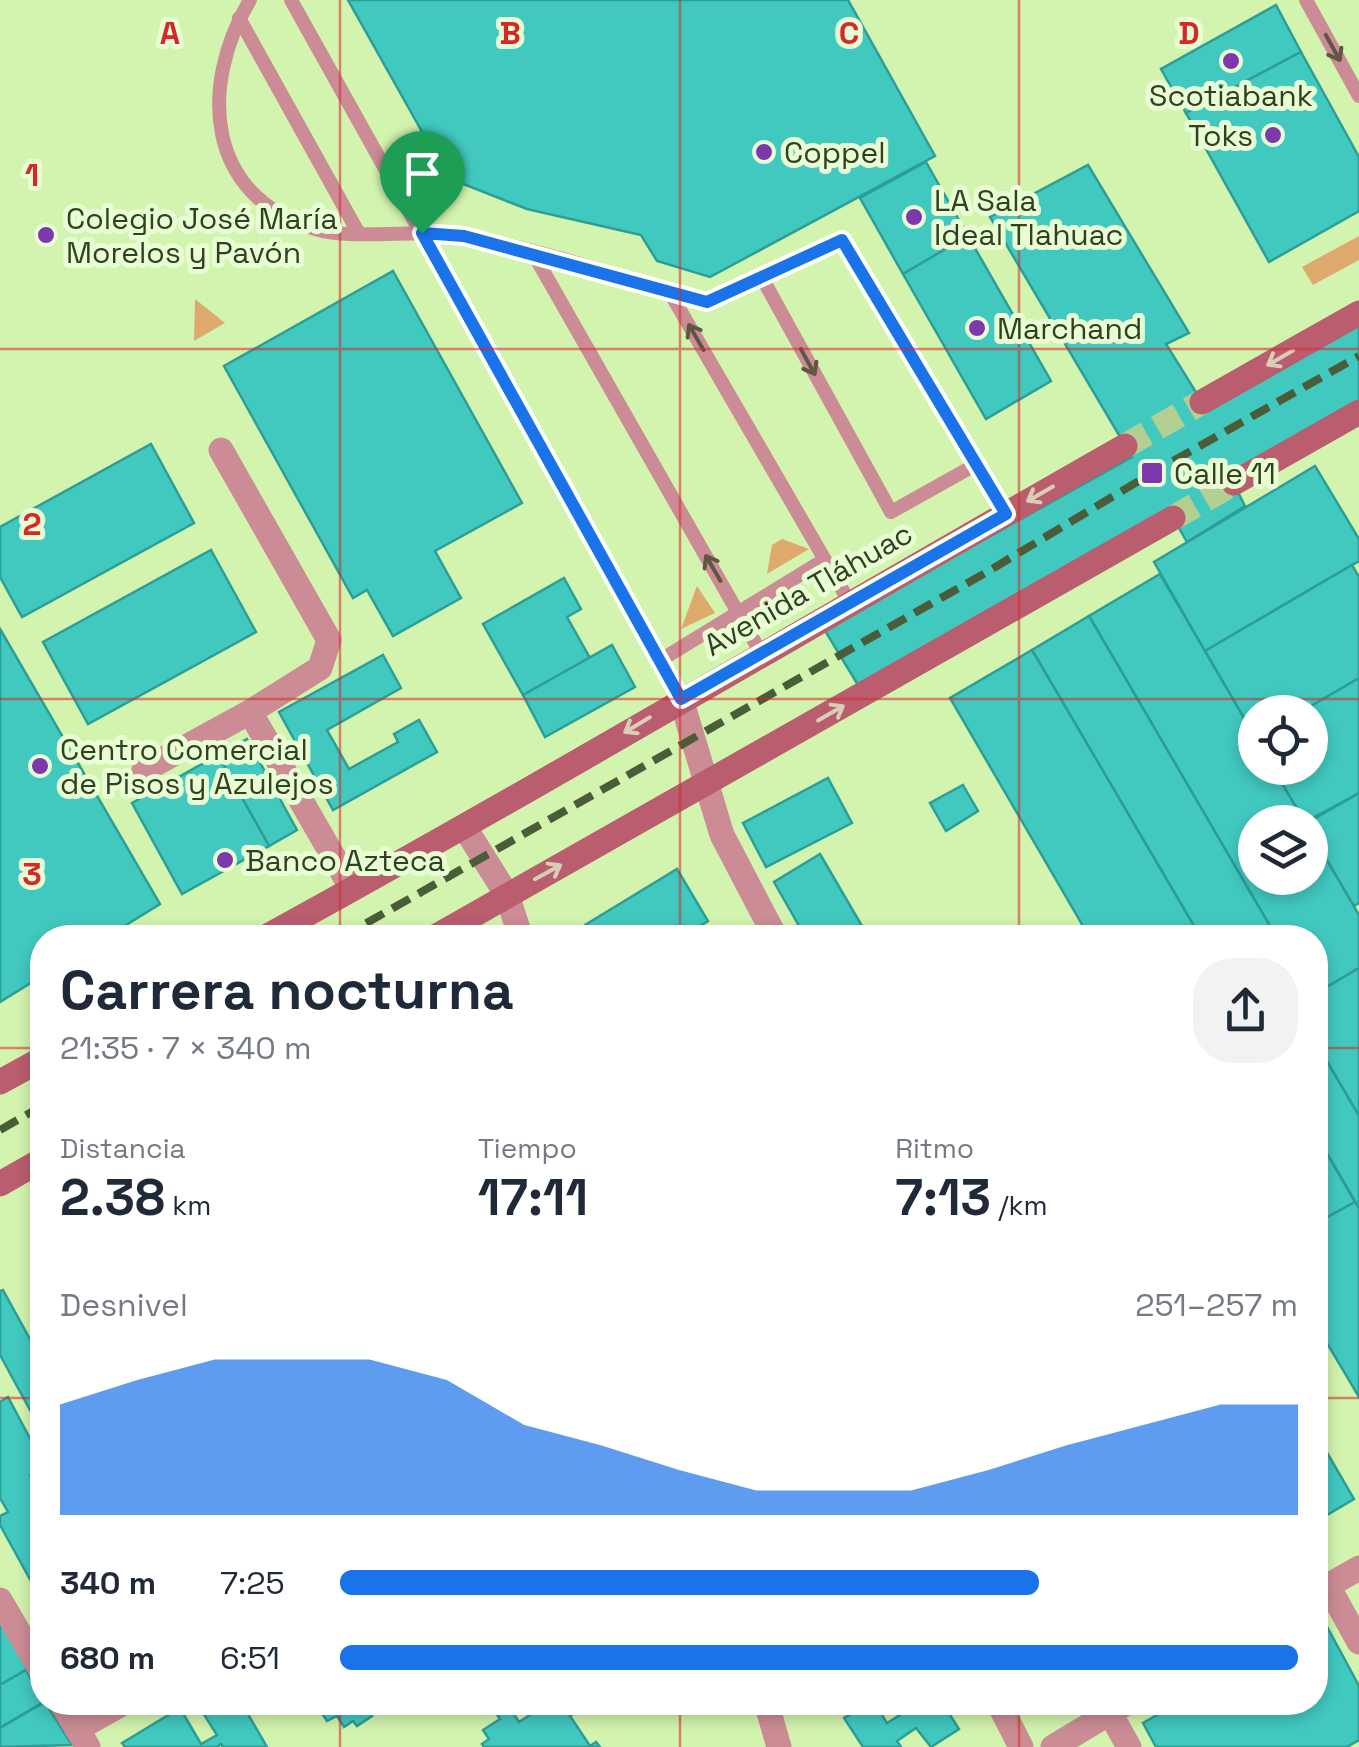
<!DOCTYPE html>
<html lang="es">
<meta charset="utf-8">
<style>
:root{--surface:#fff;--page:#f2f2f3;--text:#1f2937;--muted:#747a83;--accent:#1a73e8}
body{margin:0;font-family:"Space Grotesk",sans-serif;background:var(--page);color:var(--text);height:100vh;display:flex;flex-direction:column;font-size:38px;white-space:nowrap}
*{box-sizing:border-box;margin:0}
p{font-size:32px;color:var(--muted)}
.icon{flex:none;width:55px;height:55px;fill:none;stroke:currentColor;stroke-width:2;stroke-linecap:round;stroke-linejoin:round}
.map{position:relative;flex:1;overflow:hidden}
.details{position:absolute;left:30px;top:925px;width:1298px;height:790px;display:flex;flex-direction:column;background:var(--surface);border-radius:40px;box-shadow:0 5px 15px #0003}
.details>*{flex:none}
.tools{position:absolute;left:1238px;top:695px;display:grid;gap:20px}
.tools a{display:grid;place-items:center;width:90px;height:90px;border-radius:50%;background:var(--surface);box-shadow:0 5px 15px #0003;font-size:50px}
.pin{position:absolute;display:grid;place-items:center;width:85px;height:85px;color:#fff;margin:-102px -42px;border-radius:50% 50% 50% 0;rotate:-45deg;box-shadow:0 0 10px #0007}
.pin .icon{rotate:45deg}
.round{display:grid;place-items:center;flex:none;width:105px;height:105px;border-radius:40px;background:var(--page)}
.overview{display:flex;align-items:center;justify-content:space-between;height:170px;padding:0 30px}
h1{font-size:55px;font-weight:700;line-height:75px}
.figures{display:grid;grid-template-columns:repeat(3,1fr);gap:15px;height:170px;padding:10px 30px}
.figures div{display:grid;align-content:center}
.figures b{font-size:50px;font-weight:700}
.figures small{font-size:28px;font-weight:400}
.figures p{font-size:28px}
.chart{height:280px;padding:20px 30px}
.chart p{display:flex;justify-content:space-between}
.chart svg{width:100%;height:180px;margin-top:10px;fill:var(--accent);opacity:.7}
ul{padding:0 30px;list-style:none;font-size:32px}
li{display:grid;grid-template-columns:160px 120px 1fr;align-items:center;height:75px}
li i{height:25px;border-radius:12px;background:var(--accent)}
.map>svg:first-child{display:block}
.green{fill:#dea96d}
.building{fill:#41c9c0;stroke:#2c9e97;stroke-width:2.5}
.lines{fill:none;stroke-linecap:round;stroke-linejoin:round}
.secondary-tunnel{stroke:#b3d092;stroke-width:25;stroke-dasharray:25 12;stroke-linecap:butt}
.service{stroke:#cc8c96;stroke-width:14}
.minor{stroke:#cc8c96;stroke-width:25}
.tertiary{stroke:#cc8c96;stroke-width:25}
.secondary{stroke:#b95d6f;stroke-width:25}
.rail{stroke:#4b5c38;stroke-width:8;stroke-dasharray:20 10;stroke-linecap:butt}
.oneway{stroke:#605645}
.oneway2{stroke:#dacdb5}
.route-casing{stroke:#fff;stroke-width:20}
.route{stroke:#1a73e8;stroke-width:12}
.grid{fill:none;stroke:#d62828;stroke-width:2.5;stroke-opacity:0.55}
.poi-dot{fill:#7d38ab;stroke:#e8fdd3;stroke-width:4}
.labels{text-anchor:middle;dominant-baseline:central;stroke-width:10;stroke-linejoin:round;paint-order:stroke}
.poi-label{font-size:30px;fill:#313f22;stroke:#e8fdd3;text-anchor:start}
.street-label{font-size:30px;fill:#313f22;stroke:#e8fdd3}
.grid-label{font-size:32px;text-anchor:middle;font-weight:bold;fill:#d62828;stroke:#e8fdd3;stroke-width:10;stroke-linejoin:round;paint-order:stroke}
</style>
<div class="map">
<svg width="1359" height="1747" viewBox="0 0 1359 1747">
<rect width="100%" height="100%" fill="#d3f4ae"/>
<g class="green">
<path d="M1359,236V260L1313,285L1302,267Z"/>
<path d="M195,299L225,323L194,341Z"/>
<path d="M782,539L809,549L767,574L772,545Z"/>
<path d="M697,586L715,613L681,629Z"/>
</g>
<g class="building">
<path d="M348,0H848L935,156L710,277L657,261L641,235L527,209L448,178Z"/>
<path d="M1276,5L1301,52L1186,113L1161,69Z"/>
<path d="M1301,52L1359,157V211L1269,262L1186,113Z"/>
<path d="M926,162L968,236L903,274L860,198Z"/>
<path d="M1088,165L1189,333L1166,344L1202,402L1359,318V401L1230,476L1245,506L1187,542L1168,509L861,690L824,629L1132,457L990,217Z"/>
<path d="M968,236L1051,381L986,419L903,274Z"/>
<path d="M393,271L522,503L435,551L461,598L393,636L367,590L353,598L224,366Z"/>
<path d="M151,444L194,523L22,617L0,577V527Z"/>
<path d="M1315,466L1359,539V561L1205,651L1154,562Z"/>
<path d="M211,550L256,632L88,724L43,642Z"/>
<path d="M1352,565L1359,577V678L1301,712H1255V737L1205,651Z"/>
<path d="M1160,574L1255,737V768H1273L1305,822H1255V878H1310V831L1359,915V968L1315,994V938H1277L1089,616Z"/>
<path d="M564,578L581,609L567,617L590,658L523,695L483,624Z"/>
<path d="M1089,616L1277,938H1201L1032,650Z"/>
<path d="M0,629L160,904L105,938H42V976L0,1002Z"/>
<path d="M612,645L635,687L545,737L523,695Z"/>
<path d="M1032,650L1201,938H1090L950,698Z"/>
<path d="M383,655L401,688L327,730L349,769L398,742L394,734L419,720L437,752L333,810L279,712Z"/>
<path d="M1359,678V793L1305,822L1273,768H1310V712H1301Z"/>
<path d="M247,739L297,830L269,846L218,755Z"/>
<path d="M218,755L269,846L182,894L132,803Z"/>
<path d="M828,778L852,823L766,867L743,823Z"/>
<path d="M963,785L978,811L946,831L930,803Z"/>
<path d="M1359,793V903L1354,906L1310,831L1309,822Z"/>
<path d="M820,854L869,938H806L774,882Z"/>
<path d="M677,869L708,921L681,938H589L585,925Z"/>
<path d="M1359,968V1116L1315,1041V994Z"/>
<path d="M1315,1041L1359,1116V1208L1315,1133Z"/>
<path d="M1315,1133L1355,1202L1315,1224Z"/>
<path d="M1355,1202L1359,1208V1397L1315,1323V1224Z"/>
<path d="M3,1290L42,1361V1432L0,1355V1291Z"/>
<path d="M8,1397L42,1461V1468L30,1475L40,1494L42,1492V1589L37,1592L0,1525V1516L8,1512L0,1498V1402Z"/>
<path d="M1315,1432L1354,1499L1315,1522Z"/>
<path d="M0,1618L26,1664V1670L0,1685Z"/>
<path d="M1325,1623L1359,1686V1740L1347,1747H1156L1143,1723L1180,1702H1315V1628Z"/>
<path d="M26,1670L43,1702L0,1728V1685Z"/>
<path d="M45,1702L72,1745L0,1747V1728Z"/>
<path d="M202,1702H241L267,1747H223L221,1744L217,1747H125L122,1743L180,1708L201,1744L217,1735L198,1705Z"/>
<path d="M323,1702H364L372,1716L357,1726L353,1721L344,1727L337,1716L327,1721L317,1706Z"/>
<path d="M530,1702H575L580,1710L570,1716L590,1746L596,1742L600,1747H484L482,1744L489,1739L483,1730L500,1719L496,1713L508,1705L519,1722L536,1711Z"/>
<path d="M848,1702H874L887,1723L911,1708L907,1702H942L959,1729L931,1747L916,1728L897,1741L901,1747H863L844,1718L854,1712Z"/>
</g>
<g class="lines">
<g class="secondary-tunnel">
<path d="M1125,446L1202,402"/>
<path d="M1173,518L1234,483"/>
</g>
<g class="service">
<path d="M250,0C199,86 205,196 315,229C355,241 421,228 466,236C547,251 628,279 707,303L842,240L1006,514"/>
<path d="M291,0L681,699"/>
<path d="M1306,0L1359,96"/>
<path d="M239,18L358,232"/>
<path d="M533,253L761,653"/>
<path d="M761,276L891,512L975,465"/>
<path d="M669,291L850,603"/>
<path d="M659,661L824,560"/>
</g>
<g class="minor">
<path d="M681,699L722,835L776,938"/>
<path d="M250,712L352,889"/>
<path d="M144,770L250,712L320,668L329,640L221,450"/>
<path d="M1328,1586L1359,1642"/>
<path d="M1315,1593L1359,1568"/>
<path d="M0,1600L42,1672"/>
<path d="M61,1702L88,1747"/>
<path d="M998,1702L1021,1747"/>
<path d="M1110,1713L1129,1747"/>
<path d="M77,1729L125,1702"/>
<path d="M1053,1747L1128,1702"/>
</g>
<g class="tertiary">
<path d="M465,828L507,895L521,938"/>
<path d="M766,1702L779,1747"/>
</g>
<g class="secondary">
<path d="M1202,402L1359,313"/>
<path d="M1234,483L1359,412"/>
<path d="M264,938C554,779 838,609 1125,446"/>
<path d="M433,938L1173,518"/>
<path d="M0,1082L42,1059"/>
<path d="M0,1184L42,1160"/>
</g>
<g class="rail">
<path d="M340,938L987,572L1152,473L1359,356"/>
<path d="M0,1130L42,1106"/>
</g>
</g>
<defs><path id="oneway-shaft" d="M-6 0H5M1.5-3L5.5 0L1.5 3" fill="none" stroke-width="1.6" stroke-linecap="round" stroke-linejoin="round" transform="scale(2.5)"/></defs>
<g class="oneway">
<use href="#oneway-shaft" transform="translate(1333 48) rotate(61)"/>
<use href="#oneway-shaft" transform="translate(696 337) rotate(-120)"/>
<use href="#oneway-shaft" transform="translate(808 362) rotate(61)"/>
<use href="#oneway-shaft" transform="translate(713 568) rotate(-120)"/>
</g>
<g class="oneway2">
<use href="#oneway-shaft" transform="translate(1280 358) rotate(150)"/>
<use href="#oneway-shaft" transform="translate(1040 494) rotate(150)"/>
<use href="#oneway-shaft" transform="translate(831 713) rotate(-30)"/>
<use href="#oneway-shaft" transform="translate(637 725) rotate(149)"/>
<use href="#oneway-shaft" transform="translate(548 872) rotate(-29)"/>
</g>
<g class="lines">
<g class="route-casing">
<path id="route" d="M422,233L464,236L707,302L842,240L1006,514L681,699Z"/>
</g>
<use href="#route" class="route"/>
</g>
<path class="grid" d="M340,0V938M680,0V938M1019,0V938M0,349H1359M0,699H1359M0,1048H42M1315,1048H1359M0,1398H42M1315,1398H1359M340,1702V1747M680,1702V1747M1019,1702V1747"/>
<g class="poi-dot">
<circle cx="1231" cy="61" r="10"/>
<circle cx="1273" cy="135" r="10"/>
<circle cx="764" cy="152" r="10"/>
<circle cx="914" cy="217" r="10"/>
<circle cx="46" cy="235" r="10"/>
<circle cx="977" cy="328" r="10"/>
<rect x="1140" y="461" width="24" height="24" rx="5"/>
<circle cx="40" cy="766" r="10"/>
<circle cx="225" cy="860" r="10"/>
</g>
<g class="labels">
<g class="poi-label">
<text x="1231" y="95" text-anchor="middle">Scotiabank</text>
<text x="1253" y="135" text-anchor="end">Toks</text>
<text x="784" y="152">Coppel</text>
<text x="934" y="200">LA Sala<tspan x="934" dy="34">Ideal Tlahuac</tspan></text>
<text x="66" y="218">Colegio José María<tspan x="66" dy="34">Morelos y Pavón</tspan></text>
<text x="997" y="328">Marchand</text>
<text x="1174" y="473">Calle 11</text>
<text x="60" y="749">Centro Comercial<tspan x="60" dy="34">de Pisos y Azulejos</tspan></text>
<text x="245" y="860">Banco Azteca</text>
</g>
<g class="street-label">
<text transform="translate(808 589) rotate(-30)">Avenida Tláhuac</text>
</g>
</g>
<g class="grid-label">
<text x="170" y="44">A</text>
<text x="510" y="44">B</text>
<text x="849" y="44">C</text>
<text x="1189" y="44">D</text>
<text x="32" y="186">1</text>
<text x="32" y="535">2</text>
<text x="32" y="885">3</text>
</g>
</svg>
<div class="tools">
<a><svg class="icon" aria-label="locate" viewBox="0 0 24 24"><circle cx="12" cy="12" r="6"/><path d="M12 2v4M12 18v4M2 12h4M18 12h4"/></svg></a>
<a><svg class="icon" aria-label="layers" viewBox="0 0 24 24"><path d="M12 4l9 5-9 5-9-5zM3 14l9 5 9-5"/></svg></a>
</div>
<div class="pin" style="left:422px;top:233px;background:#1e9e55"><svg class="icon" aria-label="arrive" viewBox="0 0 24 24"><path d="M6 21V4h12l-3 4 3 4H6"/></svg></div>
<section class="details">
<div class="overview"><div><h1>Carrera nocturna</h1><p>21:35 · 7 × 340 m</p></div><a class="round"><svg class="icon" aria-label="share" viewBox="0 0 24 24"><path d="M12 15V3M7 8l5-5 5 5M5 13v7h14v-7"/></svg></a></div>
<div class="figures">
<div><p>Distancia</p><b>2.38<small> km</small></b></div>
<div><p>Tiempo</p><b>17:11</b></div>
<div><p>Ritmo</p><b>7:13<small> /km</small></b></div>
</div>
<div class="chart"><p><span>Desnivel</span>251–257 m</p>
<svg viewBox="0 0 160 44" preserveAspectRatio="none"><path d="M0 44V17L10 11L20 6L30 6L40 6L50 11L60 22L70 27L80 33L90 38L100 38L110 38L120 33L130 27L140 22L150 17L160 17V44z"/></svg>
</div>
<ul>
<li><b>340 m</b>7:25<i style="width:73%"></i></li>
<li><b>680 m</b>6:51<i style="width:100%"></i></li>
</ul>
</section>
</div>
